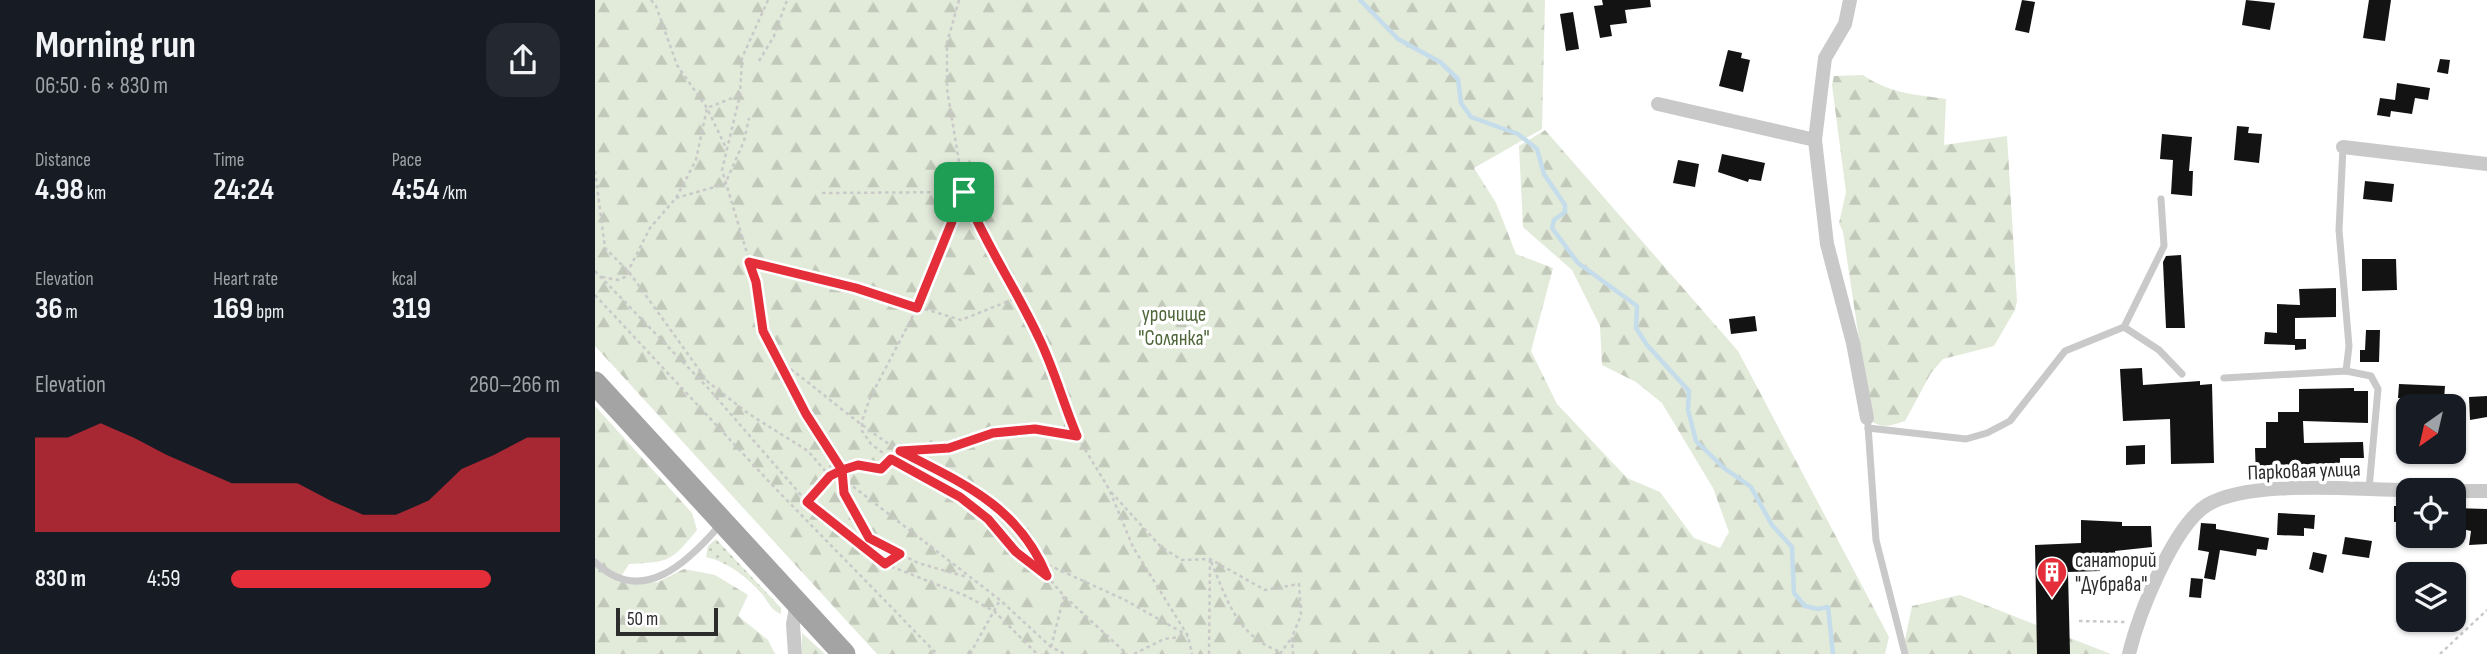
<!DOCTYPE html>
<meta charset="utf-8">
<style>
:root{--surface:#171b24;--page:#242831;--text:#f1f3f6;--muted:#9ea1a6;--accent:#e42e3a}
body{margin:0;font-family:"Sofia Sans Condensed",sans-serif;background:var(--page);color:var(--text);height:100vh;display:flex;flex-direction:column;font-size:26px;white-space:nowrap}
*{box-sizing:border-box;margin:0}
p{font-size:23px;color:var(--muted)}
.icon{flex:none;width:38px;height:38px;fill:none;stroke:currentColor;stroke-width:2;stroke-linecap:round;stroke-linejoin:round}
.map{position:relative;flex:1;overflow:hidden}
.details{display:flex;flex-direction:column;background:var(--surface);width:595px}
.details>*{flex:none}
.needle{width:46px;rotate:214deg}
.fabs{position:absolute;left:1801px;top:394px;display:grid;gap:14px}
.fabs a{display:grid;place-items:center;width:70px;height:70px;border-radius:14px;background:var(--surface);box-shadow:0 2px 5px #0004;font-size:35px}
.scale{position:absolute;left:21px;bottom:18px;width:102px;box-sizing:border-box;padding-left:7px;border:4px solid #2c2c2c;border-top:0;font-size:19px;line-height:24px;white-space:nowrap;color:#2c2c2c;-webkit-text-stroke:5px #fff;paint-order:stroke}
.pin{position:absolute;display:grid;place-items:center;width:60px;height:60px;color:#fff;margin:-30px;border-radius:14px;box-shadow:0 4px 10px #0006}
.round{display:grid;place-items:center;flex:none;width:74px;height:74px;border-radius:21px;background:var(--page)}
.headline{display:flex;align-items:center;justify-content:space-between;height:119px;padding:0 35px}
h1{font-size:38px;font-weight:700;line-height:52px}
.stats{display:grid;grid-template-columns:repeat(3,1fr);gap:10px;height:119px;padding:7px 35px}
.stats div{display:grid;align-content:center}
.stats b{font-size:30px;font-weight:700}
.stats small{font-size:19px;font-weight:400}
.stats p{font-size:19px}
.chart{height:196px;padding:14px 35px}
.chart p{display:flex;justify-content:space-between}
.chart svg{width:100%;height:126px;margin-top:7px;fill:var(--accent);opacity:.7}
ul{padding:0 35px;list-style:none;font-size:23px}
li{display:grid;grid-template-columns:112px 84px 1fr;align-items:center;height:52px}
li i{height:18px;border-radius:9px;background:var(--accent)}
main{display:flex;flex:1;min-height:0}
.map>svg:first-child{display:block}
.grass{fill:url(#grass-dots)}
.forest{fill:url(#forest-firs)}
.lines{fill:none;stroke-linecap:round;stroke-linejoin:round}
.stream{stroke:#c5dcea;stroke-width:4.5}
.building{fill:#131313}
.path{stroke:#c9c9c9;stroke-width:2.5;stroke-dasharray:3.5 3.5;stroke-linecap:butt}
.lane{stroke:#c9c9c9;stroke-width:7}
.street{stroke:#c9c9c9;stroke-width:14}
.primary{stroke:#a4a4a4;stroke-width:23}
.route-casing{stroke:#fff;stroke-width:14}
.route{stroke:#e42e3a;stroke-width:9}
.labels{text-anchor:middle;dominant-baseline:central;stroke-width:7;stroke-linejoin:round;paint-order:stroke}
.park-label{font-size:21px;fill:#4f673a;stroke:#fff}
.street-label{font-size:21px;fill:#2c2c2c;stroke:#fff}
.poi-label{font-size:21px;fill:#2c2c2c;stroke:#fff;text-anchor:start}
</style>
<main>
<section class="details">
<div class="headline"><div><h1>Morning run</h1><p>06:50 · 6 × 830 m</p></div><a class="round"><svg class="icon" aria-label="share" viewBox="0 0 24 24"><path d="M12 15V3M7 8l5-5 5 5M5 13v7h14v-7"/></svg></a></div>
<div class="stats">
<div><p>Distance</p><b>4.98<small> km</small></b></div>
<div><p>Time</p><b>24:24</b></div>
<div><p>Pace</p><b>4:54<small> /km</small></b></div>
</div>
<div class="stats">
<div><p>Elevation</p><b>36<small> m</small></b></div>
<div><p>Heart rate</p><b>169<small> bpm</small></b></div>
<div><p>kcal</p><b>319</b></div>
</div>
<div class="chart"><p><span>Elevation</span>260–266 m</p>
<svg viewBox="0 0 160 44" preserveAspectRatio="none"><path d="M0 44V11L10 11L20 6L30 11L40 17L50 22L60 27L70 27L80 27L90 33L100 38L110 38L120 33L130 22L140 17L150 11L160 11V44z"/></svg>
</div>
<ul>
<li><b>830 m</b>4:59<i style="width:79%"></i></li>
</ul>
</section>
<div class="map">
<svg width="1892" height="654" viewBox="0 0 1892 654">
<defs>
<pattern id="grass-dots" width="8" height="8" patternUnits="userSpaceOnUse" patternTransform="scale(1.75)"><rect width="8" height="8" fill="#e2eada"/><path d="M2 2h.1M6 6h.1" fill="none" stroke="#c2c9bb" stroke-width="1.8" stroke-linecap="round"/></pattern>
<pattern id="forest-firs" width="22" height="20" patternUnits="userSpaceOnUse" patternTransform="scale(1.75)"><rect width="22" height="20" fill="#e2eada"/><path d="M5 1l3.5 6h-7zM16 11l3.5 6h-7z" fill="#c2c9bb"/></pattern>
</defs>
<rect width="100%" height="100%" fill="#fff"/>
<path class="grass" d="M121,539L186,608V614C177,611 173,602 167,594C152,577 133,562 111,557L113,546Z"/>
<g class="forest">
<path d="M0,0H950L947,129L879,168L901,203L921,254L958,268L936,351L962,404L1032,478L1065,492L1099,538L1125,548L1134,532L1118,488L1067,403L1041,382L1007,365L1005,326L977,270L928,227L924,146L950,130L1143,351L1294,637L1290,654H282L0,346Z"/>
<path d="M1268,75C1293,93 1322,95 1351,99L1349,145L1412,136L1422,301L1420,310L1399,346L1348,359L1336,373L1310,421C1297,425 1287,430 1276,420L1248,232L1244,223L1251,192L1237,85L1239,76Z"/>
<path d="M0,406L97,513L102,530C76,562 74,562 34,564L23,581L33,584L63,582L89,569L120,575L153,595L143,616L173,640L180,654H0Z"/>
<path d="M1365,595L1516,654H1307L1317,606Z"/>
<path d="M207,633L230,654H207Z"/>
</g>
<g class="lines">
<path class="stream" d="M765,0L803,39L845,62L863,79L866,103L876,117L923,134L942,149L949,174L970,205V212L959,220L957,228L983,263L1042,306L1041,328L1052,345L1094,391L1093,410L1101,441L1129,468L1156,487L1177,525L1197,547L1199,593L1210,606L1223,609L1233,607L1238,654"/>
</g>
<g class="building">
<path d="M1007,0H1055L1056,7L1030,10L1032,23L1015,25L1017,36L1005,38L999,6L1008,5Z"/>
<path d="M1427,0L1440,2L1434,33L1420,30Z"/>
<path d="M1651,0L1680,3L1675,30L1647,25Z"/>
<path d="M1774,0H1796L1790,41L1768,38Z"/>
<path d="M978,12L984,49L971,51L965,14Z"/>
<path d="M1133,50L1147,53L1146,58L1155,60L1148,92L1124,86Z"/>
<path d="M1845,59L1855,60L1853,74L1842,72Z"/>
<path d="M1802,83L1835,88L1833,100L1820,98L1817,114L1796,111L1795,117L1782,115L1785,98L1800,100Z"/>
<path d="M1642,126L1654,127L1653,133L1667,134L1664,163L1639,160Z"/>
<path d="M1567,134L1597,137L1594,171H1598L1597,196L1576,194L1578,160L1565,159Z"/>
<path d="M1127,154L1170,163L1166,181L1154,179L1153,182L1123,172Z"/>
<path d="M1083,160L1104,164L1100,187L1078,183Z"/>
<path d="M1770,181L1799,184L1797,202L1768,199Z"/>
<path d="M1586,255L1590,328H1571L1568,262L1571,256Z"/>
<path d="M1767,259H1801L1802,290L1767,291Z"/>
<path d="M1741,288V317L1700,318V345L1669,344L1670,332L1682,333V304L1705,305L1704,289Z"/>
<path d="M1160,316L1162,331L1136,334L1134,319Z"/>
<path d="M1771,330H1785L1784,362H1765V350H1770Z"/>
<path d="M1700,339H1711V349L1700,350Z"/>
<path d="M1547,368L1548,385L1605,381V385L1617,384L1619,463L1576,464L1575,419L1528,421L1525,369Z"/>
<path d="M1804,384L1850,386L1849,400L1803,398Z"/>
<path d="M1759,388V391H1773V423L1708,421L1709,443L1768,442L1769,458H1745V468H1725V464L1694,465V470H1677V477H1661L1660,448H1671V422H1683V412H1704V389Z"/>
<path d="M1892,396V417L1875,420L1874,397Z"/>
<path d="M1550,445V464L1531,465V446Z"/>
<path d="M1799,506H1813V521L1799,522Z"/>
<path d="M1858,508L1892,509V544L1874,545L1876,531L1858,527Z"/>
<path d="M1683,513L1720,515L1719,529L1709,528V536L1682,535Z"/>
<path d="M1486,520L1527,522V526H1556L1557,547L1520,551L1521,560H1505V571L1473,572L1475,654H1442L1440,545L1486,543Z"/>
<path d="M1606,523L1621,524V529L1674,538L1672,550L1662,549L1661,556L1625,550L1620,580L1609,578L1614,552L1603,550Z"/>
<path d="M1750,537L1777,541L1774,558L1747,554Z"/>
<path d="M1718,552L1732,555L1728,573L1714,569Z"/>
<path d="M1596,578L1608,579L1606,598L1594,597Z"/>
</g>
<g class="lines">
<g class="path">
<path d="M56,0L61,6L82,65L112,108L132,150"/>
<path d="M173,0L147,58L145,95L127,170L161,283L168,331L211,414L247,470L249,493L274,538L323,563L372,577"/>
<path d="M364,0L352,43V89L369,192L322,308L275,398L267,421V431L276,444L296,459L365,497L393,519L421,552L452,576L469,596L532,654"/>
<path d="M164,61L179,36L192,0"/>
<path d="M0,171L10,248L34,272L113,382L154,414L213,451L249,493"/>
<path d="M227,193L369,192L384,229L445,340L482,436L514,489L538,547L593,636L597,654"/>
<path d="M81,198L130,184L149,141L154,118"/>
<path d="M154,262L261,288L366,320L424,297"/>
<path d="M0,271L114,389L212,502L290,564L371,596L399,611L442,654"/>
<path d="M7,277L23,280L30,277L55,228L81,198L101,160L112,108L145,95"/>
<path d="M0,295L180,488L342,654"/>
<path d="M190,365C226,391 269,430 307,452C366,486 423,504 451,573"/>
<path d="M247,478L405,600L456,647L470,654"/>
<path d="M516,492L566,547L587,560L615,559L670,590L704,584L706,615L697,637L698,654"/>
<path d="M213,501C238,473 247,463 286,469L305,451L354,448L398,433L441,429L482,436"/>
<path d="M447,562L530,600L590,634"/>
<path d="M290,564L305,554"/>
<path d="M1484,621L1531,622"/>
<path d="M456,647L469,596"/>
<path d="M375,654L405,600"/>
<path d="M539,654L569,639L593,636"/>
<path d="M614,654L615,559C632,599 641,636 686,652"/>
<path d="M685,654L697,637"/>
<path d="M1845,654L1892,610"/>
</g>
<g class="lane">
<path d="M1748,147L1744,230L1754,346L1751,371"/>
<path d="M1529,327L1564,350L1587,374"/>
<path d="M1629,378L1751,371L1776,376L1783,389L1774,489"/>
<path d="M1273,426L1281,540L1310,654"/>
<path d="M1273,428L1371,439L1392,433L1415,421L1470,351L1529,327L1569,246L1566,199"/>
<path d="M0,562C47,608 94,561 125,525"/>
</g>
<g class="street">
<path d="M1255,0L1250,24L1230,58L1220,140L1232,244L1258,343L1272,418"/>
<path d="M1063,104L1220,140"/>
<path d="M1748,147L1892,164"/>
<path d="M1858,491H1892"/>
<path d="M200,654L198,624L202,603"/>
<path d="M1534,654C1543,616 1578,526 1612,505C1655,479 1761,490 1813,490"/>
</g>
<path class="primary" d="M0,383L249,654"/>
</g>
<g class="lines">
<g class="route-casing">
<path id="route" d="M369,192L322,308L261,288L154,262L161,282L168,331L211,414L247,470L235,476L212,502L290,564L305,554L274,538L249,493L247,470L263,465L286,469L296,459L365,497L393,519L421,552L452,576C424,507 368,483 305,451L354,448L398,433L440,429L482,436C468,403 459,368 443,336C420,287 389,242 369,192"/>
</g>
<use href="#route" class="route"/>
</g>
<defs>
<g id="building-pin" transform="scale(1.575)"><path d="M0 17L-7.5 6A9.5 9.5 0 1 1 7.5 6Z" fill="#e42e3a" stroke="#fff"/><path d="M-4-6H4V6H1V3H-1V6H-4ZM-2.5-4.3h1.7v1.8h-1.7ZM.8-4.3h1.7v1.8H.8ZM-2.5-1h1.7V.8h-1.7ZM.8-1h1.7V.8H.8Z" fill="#fff"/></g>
</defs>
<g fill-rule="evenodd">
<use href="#building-pin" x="1457" y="572"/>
</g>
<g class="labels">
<g class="park-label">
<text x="579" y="314">урочище<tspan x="579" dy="24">"Солянка"</tspan></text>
</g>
<g class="street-label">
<text transform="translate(1709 471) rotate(-2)">Парковая улица</text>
</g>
<g class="poi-label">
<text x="1480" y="560">санаторий<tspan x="1480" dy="24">"Дубрава"</tspan></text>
</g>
</g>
</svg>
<div class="fabs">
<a><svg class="needle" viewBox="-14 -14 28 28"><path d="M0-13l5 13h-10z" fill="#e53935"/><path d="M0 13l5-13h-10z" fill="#9ea1a6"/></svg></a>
<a><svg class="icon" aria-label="locate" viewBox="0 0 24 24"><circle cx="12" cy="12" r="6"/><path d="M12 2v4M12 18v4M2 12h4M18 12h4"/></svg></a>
<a><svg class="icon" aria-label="layers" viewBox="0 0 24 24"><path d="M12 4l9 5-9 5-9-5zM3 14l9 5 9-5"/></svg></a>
</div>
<div class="scale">50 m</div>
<div class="pin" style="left:369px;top:192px;background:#1e9e55"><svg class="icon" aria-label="arrive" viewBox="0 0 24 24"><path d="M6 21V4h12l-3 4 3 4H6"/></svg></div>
</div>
</main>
